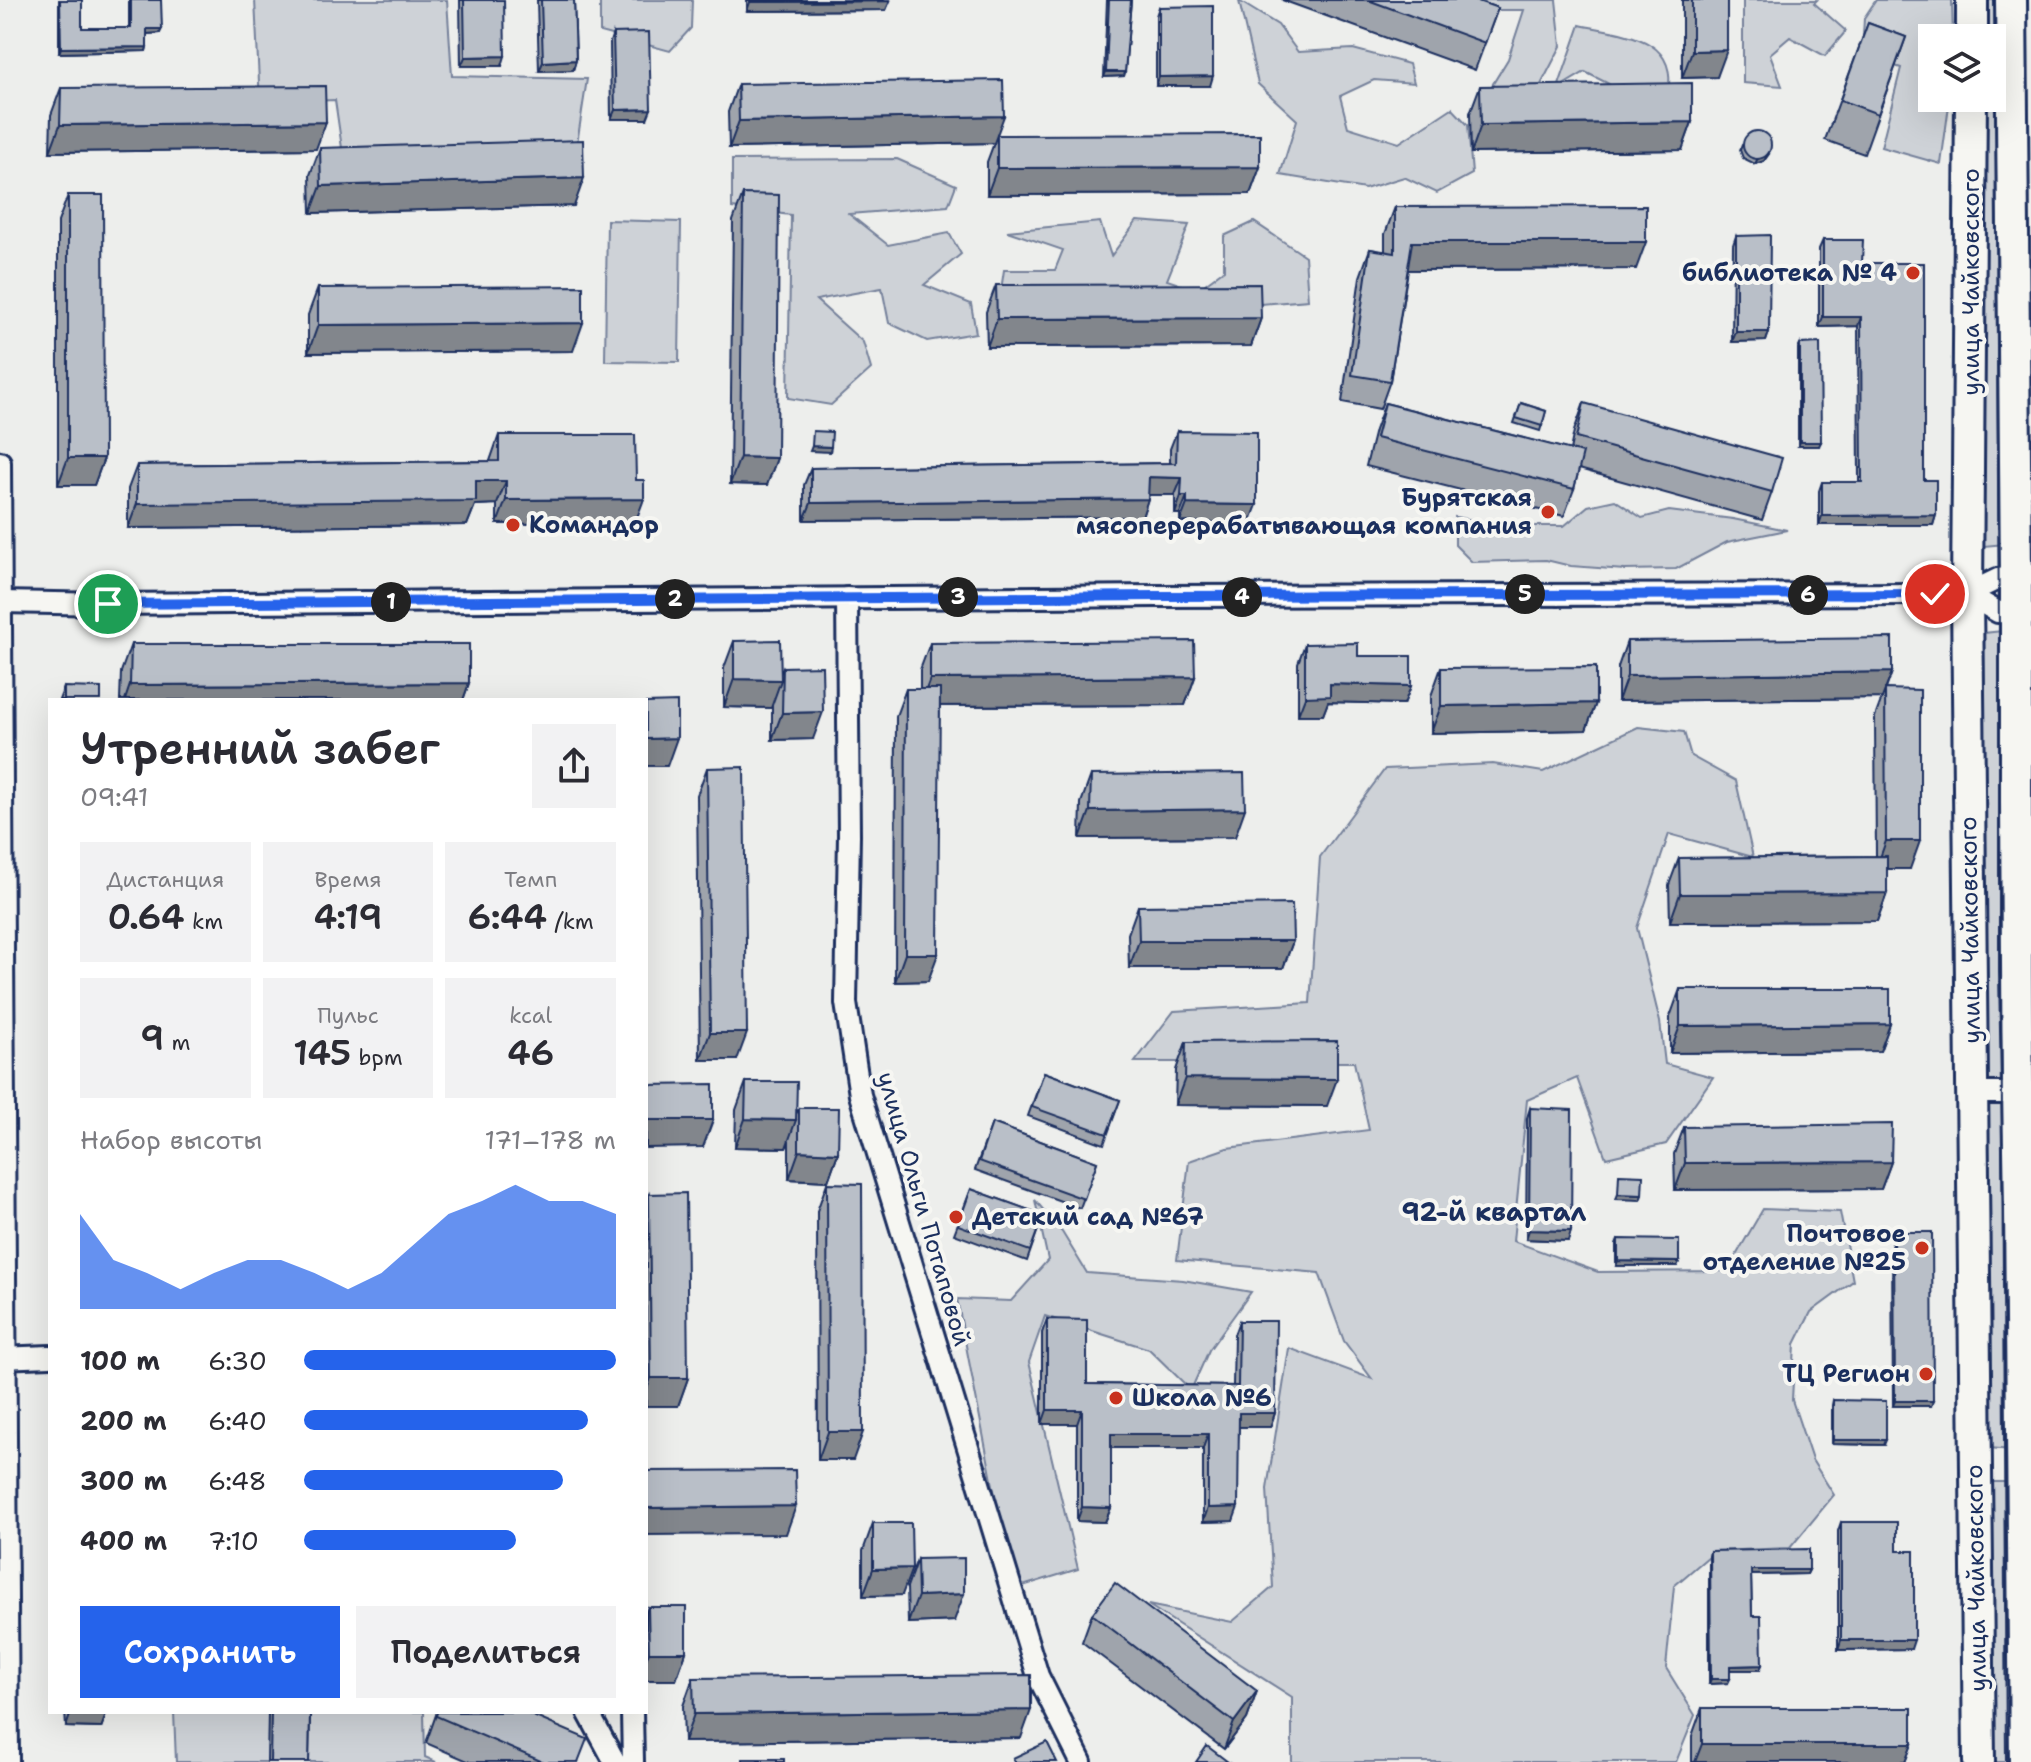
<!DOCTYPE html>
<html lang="ru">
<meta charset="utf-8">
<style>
:root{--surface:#fff;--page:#f2f2f3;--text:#2b2b33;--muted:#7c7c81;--accent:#2563eb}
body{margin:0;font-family:"Shantell Sans",sans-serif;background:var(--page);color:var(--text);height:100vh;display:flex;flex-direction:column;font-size:30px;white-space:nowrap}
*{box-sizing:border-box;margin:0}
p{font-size:26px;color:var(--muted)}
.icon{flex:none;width:44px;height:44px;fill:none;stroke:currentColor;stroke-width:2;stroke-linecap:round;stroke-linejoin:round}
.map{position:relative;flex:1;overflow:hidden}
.side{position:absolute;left:48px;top:698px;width:600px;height:1016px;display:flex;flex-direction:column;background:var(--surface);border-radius:0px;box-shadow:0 8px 32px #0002}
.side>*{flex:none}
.tools{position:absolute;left:1918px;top:24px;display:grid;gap:16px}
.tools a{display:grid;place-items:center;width:88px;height:88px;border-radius:0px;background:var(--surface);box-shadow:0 8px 32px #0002;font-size:40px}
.pin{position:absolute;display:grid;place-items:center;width:68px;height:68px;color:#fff;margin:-34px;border:4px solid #fff;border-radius:50%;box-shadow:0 2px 8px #0007}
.km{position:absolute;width:40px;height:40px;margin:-20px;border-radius:50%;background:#222;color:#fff;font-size:22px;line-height:40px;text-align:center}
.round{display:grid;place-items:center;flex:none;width:84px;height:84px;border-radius:0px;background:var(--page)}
.overview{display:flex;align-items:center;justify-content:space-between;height:136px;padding:0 32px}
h1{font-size:44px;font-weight:600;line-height:60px}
.metrics{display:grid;grid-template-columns:repeat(3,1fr);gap:12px;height:136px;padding:8px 32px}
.metrics div{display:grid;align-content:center;border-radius:0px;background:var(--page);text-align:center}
.metrics b{font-size:34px;font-weight:600}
.metrics small{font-size:22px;font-weight:400}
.metrics p{font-size:22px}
.chart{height:224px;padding:16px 32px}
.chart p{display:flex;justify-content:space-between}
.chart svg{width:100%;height:144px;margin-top:8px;fill:var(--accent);opacity:.7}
.cta{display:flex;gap:16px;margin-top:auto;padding:16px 32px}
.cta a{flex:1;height:92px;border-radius:0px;background:var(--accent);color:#fff;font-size:32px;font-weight:600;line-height:92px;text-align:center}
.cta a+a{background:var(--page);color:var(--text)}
ul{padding:0 32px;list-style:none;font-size:26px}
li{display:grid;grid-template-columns:128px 96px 1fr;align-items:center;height:60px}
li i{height:20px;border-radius:10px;background:var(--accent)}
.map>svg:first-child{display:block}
.green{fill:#ced2d7;stroke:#74809a;stroke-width:2}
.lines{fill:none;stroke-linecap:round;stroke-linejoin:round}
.minor-casing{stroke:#1b2f5e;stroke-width:26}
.secondary-casing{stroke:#1b2f5e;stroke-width:36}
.minor{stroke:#f6f6f2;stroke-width:20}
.secondary{stroke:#f6f6f2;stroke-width:30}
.tram{stroke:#1b2f5e;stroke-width:2}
.wall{fill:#9fa4ac;stroke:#1b2f5e;stroke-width:2}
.shaded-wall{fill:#82868c;stroke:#1b2f5e;stroke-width:2}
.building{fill:#b9bfc8;stroke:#1b2f5e;stroke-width:2}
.route-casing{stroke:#fff;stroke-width:16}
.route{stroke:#2563eb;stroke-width:10}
.poi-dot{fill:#c8321e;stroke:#f6f6f2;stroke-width:3}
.labels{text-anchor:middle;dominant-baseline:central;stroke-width:8;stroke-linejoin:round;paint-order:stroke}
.poi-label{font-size:24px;font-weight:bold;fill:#1b2f5e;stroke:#f6f6f2;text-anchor:end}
.street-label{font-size:24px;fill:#1b2f5e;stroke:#f6f6f2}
.neighbourhood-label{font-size:26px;font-weight:bold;fill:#1b2f5e;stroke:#f6f6f2}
</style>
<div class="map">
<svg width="2031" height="1762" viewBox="0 0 2031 1762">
<rect width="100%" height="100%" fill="#edeeec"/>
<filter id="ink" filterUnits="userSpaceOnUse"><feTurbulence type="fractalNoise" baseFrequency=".0125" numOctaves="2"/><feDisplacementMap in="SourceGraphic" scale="16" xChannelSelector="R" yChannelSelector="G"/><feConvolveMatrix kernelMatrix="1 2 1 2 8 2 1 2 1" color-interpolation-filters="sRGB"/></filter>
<g filter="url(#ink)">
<g class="green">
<path d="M255,0H447L452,76L587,79L576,150L344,162L335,100L260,103Z"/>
<path d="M600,0H692L691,28L670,51L600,32Z"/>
<path d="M1458,0H1556L1561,46L1532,102L1491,87L1508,59L1524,10H1451Z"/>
<path d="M1743,0H1817L1814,3L1846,31L1825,56L1790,37L1770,54L1782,86L1743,83Z"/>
<path d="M1876,0H1952L1953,38H1932V98H1950L1941,164L1881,147L1901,68L1862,55L1864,18Z"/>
<path d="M1983,0H2002L2005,544L1984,546L1983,98H1992V38H1983Z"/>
<path d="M1239,1L1278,25L1298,52L1353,49L1409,64L1414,83L1374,80L1340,96L1348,127L1399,143L1452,108L1468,125L1472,174L1437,193L1404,177L1365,189L1280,175L1297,120L1258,84Z"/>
<path d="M1580,25C1621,34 1679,36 1668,93L1633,96L1585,72L1558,88Z"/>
<path d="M897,159L956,185L948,206L849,214L888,245L949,233L961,254L924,285L971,304L976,333L927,341L889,323L882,288L816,300L863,342L871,369L831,405L788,398L791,215L732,208V160Z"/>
<path d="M607,220L681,222L679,362L605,361Z"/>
<path d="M1137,221L1189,225L1167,280L1197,290L1224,270V236L1254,222L1305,256L1308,300L1260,304L998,310L1004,270H1055L1063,250L1007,231L1100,222L1111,256Z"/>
<path d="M1615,500L1642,518L1669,511L1733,519L1787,530L1727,542L1676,569L1625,570L1571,566L1546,560L1472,562L1455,545V517L1504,526H1564L1588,506Z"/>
<path d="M2002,631L2010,1450L1990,1448L1984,633Z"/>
<path d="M1638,727L1684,732L1691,756L1736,781L1753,857L1669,834L1637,928L1660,1022L1665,1064L1713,1077L1666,1144L1606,1158L1577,1078L1527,1100L1513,1241L1598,1272L1727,1271L1763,1209L1840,1212L1853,1281L1811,1312L1795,1344L1792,1400L1812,1460L1834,1495L1790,1548L1715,1551L1674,1586L1666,1668L1695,1715L1676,1762H1292V1697L1148,1605L1232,1622L1273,1587L1267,1489L1289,1348L1372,1379L1344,1341L1319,1273L1177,1260L1189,1161L1227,1148L1369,1130L1354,1062H1135L1174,1011L1310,1003L1320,857L1385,769L1493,764L1543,772Z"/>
<path d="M1035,1200L1062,1232L1087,1273L1183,1280L1251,1292L1209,1350L1191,1390L1149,1349L1045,1316L1029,1362L1078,1569L1013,1589L957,1299L1011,1301L1048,1260Z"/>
<path d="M1990,1482H2010L2013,1762H1992Z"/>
<path d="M174,1712H424L425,1757L436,1762H176Z"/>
</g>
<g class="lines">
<g class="minor-casing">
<g id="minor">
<path d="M0,462L8,1762"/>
<path d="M1967,594L1998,612L2031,614"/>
<path d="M847,598L849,835L846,1003L860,1095L1038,1676L1081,1762"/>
<path d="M0,602L108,604L1156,596L1935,594H1967L1998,579L2031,575"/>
<path d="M1971,1093H2018"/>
<path d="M0,1358L50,1356"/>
<path d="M588,1712L615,1762"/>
<path d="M632,1712L633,1762"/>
</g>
</g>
<g class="secondary-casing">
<g id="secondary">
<path d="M2011,0L2016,575V971L2020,1208L2025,1762"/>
<path d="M1972,38V0"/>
<path d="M1971,98L1967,594L1979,1762"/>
</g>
</g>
<use href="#minor" class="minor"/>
<use href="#secondary" class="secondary"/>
<path class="tram" d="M1995,0L2006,1762"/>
</g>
<g class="wall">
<path d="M59,0H82V28H129V0H161L160,33L147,34V47L146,51L59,53Z"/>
<path d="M460,0H504L502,66H461Z"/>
<path d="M537,0H574L576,60L573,70L539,71Z"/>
<path d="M747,0H890L886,10L747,11Z"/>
<path d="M1107,0H1131L1125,72L1124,76L1104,77Z"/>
<path d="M1282,0H1475L1498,8L1475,70Z"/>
<path d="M1682,0H1727L1717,77L1682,78Z"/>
<path d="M1159,7L1210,86H1156V16Z"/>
<path d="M1868,23L1906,37L1864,154L1825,140Z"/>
<path d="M613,33L647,119H611L610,42Z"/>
<path d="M738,84L997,135L1260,167L1250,194L987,195V162L994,143L729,148L728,112Z"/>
<path d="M1480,86L1692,122L1682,150L1471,153L1470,113Z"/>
<path d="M61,88L316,149L50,152L51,115Z"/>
<path d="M1742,145L1769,154L1764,161L1755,164L1743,158L1740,150Z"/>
<path d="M320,148L574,206L311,213L310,175Z"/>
<path d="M743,194L777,458L767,485L730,484L733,221Z"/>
<path d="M68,195L104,458L94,485H58V222Z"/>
<path d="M1395,207L1636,269L1408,270L1390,381L1380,409L1342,402L1360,277L1370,249L1385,252V234Z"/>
<path d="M1736,236L1769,332L1766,341L1732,342L1733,245Z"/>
<path d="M1823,240L1862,263L1924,480L1936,515L1933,525H1819V491L1822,482H1859L1858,326L1819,327V249Z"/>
<path d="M996,285L1261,318L1251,346L987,347L986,312Z"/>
<path d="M318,288L573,351L308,353V315Z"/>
<path d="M1800,344L1819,446H1798V348Z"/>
<path d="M1385,403L1570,450L1574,431L1584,403L1772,492L1762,520L1579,469L1574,489L1564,516L1366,466L1375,430Z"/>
<path d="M1521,403L1546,411L1540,431L1514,423Z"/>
<path d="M1177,431L1250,523L1180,522V514H1175V495H1149L1142,517L804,520V485L811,468L1170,463V449Z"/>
<path d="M499,435L635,523L497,524V504L475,505L467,525L128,528V489L137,465L490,461Z"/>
<path d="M734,641L781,672L783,667L813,739L772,740V703L771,708L724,707V668Z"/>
<path d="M1627,641L1892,672L1886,689L1910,869H1887V893L1877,921L1670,922L1669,885L1679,858L1876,856L1875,717L1882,698L1618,701V667Z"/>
<path d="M930,643L1195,677L1185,705L940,706L928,981L895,982L896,716L906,689H920V670Z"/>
<path d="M131,644L469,683L463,700H120L121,672Z"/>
<path d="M1305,644L1358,656L1411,686L1404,704L1328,702L1323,715H1298V663Z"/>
<path d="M1441,668L1596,703L1586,730L1431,733V696Z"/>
<path d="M64,687L101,700H59Z"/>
<path d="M707,768L737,1060H700L697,795Z"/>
<path d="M1091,775L1235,837L1080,838L1081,803Z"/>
<path d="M1138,906L1293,941L1283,968H1129L1128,934Z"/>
<path d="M1680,989L1890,1024L1880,1051L1670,1053V1017Z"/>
<path d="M1186,1042L1327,1106L1175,1105L1176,1070Z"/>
<path d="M1044,1072L1120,1100L1104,1144L1028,1116Z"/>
<path d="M746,1082L796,1114L799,1108L838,1153L828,1181L789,1179V1141L786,1148L735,1147L736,1110Z"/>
<path d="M1530,1108L1571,1231L1568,1241L1526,1239L1527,1118Z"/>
<path d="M992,1123L1097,1162L1080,1208L975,1170Z"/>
<path d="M1684,1127L1891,1162L1881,1189L1675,1190L1674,1154Z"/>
<path d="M827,1183L853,1460H818L817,1211Z"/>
<path d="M971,1189L1043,1215L1027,1261L954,1234Z"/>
<path d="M649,1194L688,1378L678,1406H646V1202Z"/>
<path d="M1894,1232L1931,1406H1893L1892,1237Z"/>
<path d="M1618,1239L1679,1262L1677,1266H1616V1244Z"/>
<path d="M1047,1319L1087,1384L1233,1386L1234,1335L1239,1321L1275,1413L1270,1427H1239L1233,1521L1203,1522V1448H1111V1508L1105,1522L1077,1521V1424H1042V1333Z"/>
<path d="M1833,1400L1884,1445L1832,1444V1405Z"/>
<path d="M1841,1522L1897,1551L1911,1649L1838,1650V1531Z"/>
<path d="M873,1523L902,1595L863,1596V1551Z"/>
<path d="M1710,1551L1809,1570L1807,1574L1751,1575L1752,1616L1760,1670H1730L1728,1683L1709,1684V1556Z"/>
<path d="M917,1559L954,1621L908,1623L907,1587Z"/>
<path d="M648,1607L686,1652L676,1680H646V1611Z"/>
<path d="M1092,1614L1257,1691L1247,1719L1224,1749L1082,1642Z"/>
<path d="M693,1678L1021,1738L684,1742L683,1706Z"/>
<path d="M1702,1708L1912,1744L1905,1762H1692V1736Z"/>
<path d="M65,1712H107L101,1728L66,1727Z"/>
<path d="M268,1712H310L309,1762H267Z"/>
<path d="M437,1712L579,1762H470L426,1743Z"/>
</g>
<g class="shaded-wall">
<path d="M890,1L886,10L747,11L750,2Z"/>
<path d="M147,29H162L160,33L146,34Z"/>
<path d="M147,47L146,51L59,53L61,48Z"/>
<path d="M1727,50L1717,77L1682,78L1692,51Z"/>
<path d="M505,56L502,66H461L465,57Z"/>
<path d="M576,60L573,70L539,71L543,62Z"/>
<path d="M1106,72H1125L1124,76L1104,77Z"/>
<path d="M1213,76L1210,86H1156L1159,77Z"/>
<path d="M651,109L647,119H611L615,110Z"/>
<path d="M1004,116L994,143L729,148L739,121Z"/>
<path d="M326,122L316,149L50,152L60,125Z"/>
<path d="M1692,122L1682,150L1471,153L1481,125Z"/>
<path d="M1771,149L1764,161L1755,164L1757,160Z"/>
<path d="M1260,167L1250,194L987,195L997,168Z"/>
<path d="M584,178L574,206L311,213L321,186Z"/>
<path d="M1412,242H1646L1636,269L1402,270Z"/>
<path d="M1823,317H1861L1858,326L1819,327Z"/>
<path d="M1261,318L1251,346L987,347L997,319Z"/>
<path d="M583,323L573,351L308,353L318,325Z"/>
<path d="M1736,332H1769L1766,341L1732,342Z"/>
<path d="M1800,442H1821L1819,446H1798Z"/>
<path d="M812,446L831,447L830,452L810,451Z"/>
<path d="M740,457L777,458L767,485L730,484Z"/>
<path d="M68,458H104L94,485H58Z"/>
<path d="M1149,477L1182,478L1175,495H1142Z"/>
<path d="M476,481H506L497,504L475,505L467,525L128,528L137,504Z"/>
<path d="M1181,496H1187L1180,514H1175Z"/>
<path d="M644,499L635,523L497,524L506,500Z"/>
<path d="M1148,499L1142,517L804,520L811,503Z"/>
<path d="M1187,504L1257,505L1250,523L1180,522Z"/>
<path d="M1936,515L1933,525H1819L1822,516Z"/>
<path d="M1892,672L1882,698L1618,701L1627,676Z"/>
<path d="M1195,677L1185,705L920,706L930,679Z"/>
<path d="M734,679L781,680L771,708L724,707Z"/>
<path d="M469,683L463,700H125L130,685Z"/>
<path d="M1330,684L1411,686L1404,704L1328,702L1323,715H1298L1305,697Z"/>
<path d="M1596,703L1586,730L1431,733L1441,706Z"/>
<path d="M823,712L813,739L772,740L782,713Z"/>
<path d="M677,738L667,766H646V739Z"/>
<path d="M1245,809L1235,837L1080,838L1090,811Z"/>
<path d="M1886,841H1920L1910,869H1876Z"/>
<path d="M1887,893L1877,921L1670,922L1680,894Z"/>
<path d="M1139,941H1293L1283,968H1129Z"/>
<path d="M905,954H938L928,981L895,982Z"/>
<path d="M1890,1024L1880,1051L1670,1053L1680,1026Z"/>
<path d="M710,1033H747L737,1060H700Z"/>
<path d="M1185,1078L1337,1079L1327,1106L1175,1105Z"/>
<path d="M745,1119L796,1120L786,1148L735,1147Z"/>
<path d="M646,1120H713L703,1147L646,1148Z"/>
<path d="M799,1151L838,1153L828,1181L789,1179Z"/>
<path d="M1891,1162L1881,1189L1675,1190L1685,1163Z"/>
<path d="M1618,1194L1642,1195L1640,1200L1616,1199Z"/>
<path d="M1529,1230L1571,1231L1568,1241L1526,1239Z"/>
<path d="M1618,1261L1679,1262L1677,1266H1616Z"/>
<path d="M651,1378H688L678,1406H646V1392Z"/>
<path d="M1895,1401H1933L1931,1406H1893Z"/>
<path d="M1047,1410H1082L1077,1424H1042Z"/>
<path d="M1239,1413H1275L1270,1427H1234Z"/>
<path d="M828,1432H863L853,1460H818Z"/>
<path d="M1111,1434H1208L1203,1448H1105Z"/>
<path d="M1833,1440H1886L1884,1445L1832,1444Z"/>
<path d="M796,1506L786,1534L646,1535V1508Z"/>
<path d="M1082,1507L1111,1508L1105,1522L1077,1521Z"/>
<path d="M1238,1507L1233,1521L1203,1522L1208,1508Z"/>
<path d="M912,1568L902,1595L863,1596L873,1569Z"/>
<path d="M1751,1570H1809L1807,1574L1749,1575Z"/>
<path d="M964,1594L954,1621L908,1623L918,1596Z"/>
<path d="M1841,1640H1914L1911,1649L1838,1650Z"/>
<path d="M649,1652H686L676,1680H646V1660Z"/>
<path d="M1762,1665L1760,1670H1729L1730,1666Z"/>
<path d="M1711,1679H1730L1728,1683L1709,1684Z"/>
<path d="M1257,1691L1247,1719L1224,1749L1234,1722Z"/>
<path d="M1031,1710L1021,1738L684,1742L694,1714Z"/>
<path d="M71,1712H107L101,1728L66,1727Z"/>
<path d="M1702,1744H1912L1905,1762H1695Z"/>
</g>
<g class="building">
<path d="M60,0H82V28H131V0H161L162,29H147V47L61,48Z"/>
<path d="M464,0H504L505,56L465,57Z"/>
<path d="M541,0H574L576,60L543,62Z"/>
<path d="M750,0H890V1L750,2Z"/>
<path d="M1109,0H1131L1125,72H1106Z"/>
<path d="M1368,0H1475L1498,8L1485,43Z"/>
<path d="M1692,0H1727V50L1692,51Z"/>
<path d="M1213,6V76L1159,77V7Z"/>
<path d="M1868,23L1906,37L1878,114L1840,100Z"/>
<path d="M649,32L651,109L615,110L613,33Z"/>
<path d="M1003,80L1004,116L739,121L738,84Z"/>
<path d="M1692,83V122L1481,125L1480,86Z"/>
<path d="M325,86L326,122L60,125L61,88Z"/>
<circle cx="1757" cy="145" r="14"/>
<path d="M1260,134V167L997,168V135Z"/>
<path d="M583,140L584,178L321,186L320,148Z"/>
<path d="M743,194L779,195L777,458L740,457Z"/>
<path d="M68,195H103L104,458H68Z"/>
<path d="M1646,206V242H1412L1390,381L1352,375L1370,249L1395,253V207Z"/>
<path d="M1770,235L1769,332H1736V236Z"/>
<path d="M1823,240H1863L1862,263H1924V480H1936V515L1822,516V482H1862L1861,317H1823Z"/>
<path d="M1260,284L1261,318L997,319L996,285Z"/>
<path d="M583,286V323L318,325V288Z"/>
<path d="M1820,343L1821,442H1800V344Z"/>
<path d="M1385,403L1583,453L1574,489L1376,438Z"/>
<path d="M1521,403L1546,411L1542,426L1516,418Z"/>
<path d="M1584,403L1782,458L1772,492L1576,438Z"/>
<path d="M813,431L832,432L831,447L812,446Z"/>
<path d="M1177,431L1257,432V505L1187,504V496H1181L1182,478L1149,477L1148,499L811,503V468L1176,463Z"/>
<path d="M499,435H635L636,480H644V499L506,500V481H476V501L137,504V465L499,461Z"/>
<path d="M1892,638V672L1627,676V641Z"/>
<path d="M780,640L781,680L734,679V641Z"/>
<path d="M1194,641L1195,677L930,679V643Z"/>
<path d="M1358,643V656H1411V686L1330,684V696L1305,697V644Z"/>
<path d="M131,644H469V683L130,685Z"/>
<path d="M822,666L823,712L782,713L783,667Z"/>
<path d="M1596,667V703L1441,706V668Z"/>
<path d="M64,687L101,688V700H64Z"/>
<path d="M906,689H940L938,954H905Z"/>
<path d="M1885,689L1920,690V841H1886Z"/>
<path d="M677,702V738L646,739V703Z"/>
<path d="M744,767L747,1033H710L707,768Z"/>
<path d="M1244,773L1245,809L1090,811L1091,775Z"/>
<path d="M1887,856V893L1680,894L1679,858Z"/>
<path d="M1292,904L1293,941H1139L1138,906Z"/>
<path d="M1680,989H1890V1024L1680,1026Z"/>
<path d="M1337,1041V1079L1185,1078L1186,1042Z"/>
<path d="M1044,1072L1120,1100L1107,1134L1032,1107Z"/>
<path d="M746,1082H797L796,1120L745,1119Z"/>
<path d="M713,1084V1120H646V1085Z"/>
<path d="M799,1108H839L838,1153L799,1151Z"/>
<path d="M1530,1108L1572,1110L1571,1231L1529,1230Z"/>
<path d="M992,1123L1097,1162L1084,1199L979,1161Z"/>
<path d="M1892,1124L1891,1162L1685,1163L1684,1127Z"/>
<path d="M1619,1174L1643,1175L1642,1195L1618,1194Z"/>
<path d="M827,1183L862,1184L863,1432H828Z"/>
<path d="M971,1189L1043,1215L1030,1251L958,1225Z"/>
<path d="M686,1193L688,1378H651L649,1194Z"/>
<path d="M1894,1232H1932L1933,1401H1895Z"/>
<path d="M1618,1239L1679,1240V1262L1618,1261Z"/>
<path d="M1047,1319L1087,1320V1384L1238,1386L1239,1321H1276L1275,1413H1239L1238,1507L1208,1508V1434H1111V1508L1082,1507V1410H1047Z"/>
<path d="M1833,1400L1886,1401V1440H1833Z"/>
<path d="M795,1470L796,1506L646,1508V1471Z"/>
<path d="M1841,1522H1897V1551H1914V1640H1841Z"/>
<path d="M873,1523H911L912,1568L873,1569Z"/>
<path d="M1809,1549V1570H1751L1752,1616H1761L1762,1665L1730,1666V1679H1711L1710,1551Z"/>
<path d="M964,1558V1594L918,1596L917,1559Z"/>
<path d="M1115,1583L1257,1691L1234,1722L1092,1614Z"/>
<path d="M648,1607H686V1652H649Z"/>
<path d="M1031,1675V1710L694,1714L693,1678Z"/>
<rect x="1702" y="1708" width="210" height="36"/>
<path d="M271,1712H310L309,1762H270Z"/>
<path d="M437,1712H524L587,1739L578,1762H543L436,1716Z"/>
<path d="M1047,1742L1057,1762H1015L1013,1758Z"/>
<path d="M1207,1746L1228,1762H1196Z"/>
<rect x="743" y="1759" width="41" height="3"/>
</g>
</g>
<g class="lines" filter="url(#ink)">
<g class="route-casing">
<path id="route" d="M108,604L1156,596L1935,594"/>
</g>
<use href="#route" class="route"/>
</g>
<g class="poi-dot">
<circle cx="1913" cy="273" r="8"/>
<circle cx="1548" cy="512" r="8"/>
<circle cx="513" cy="525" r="8"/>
<circle cx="956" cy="1217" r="8"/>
<circle cx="1922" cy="1248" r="8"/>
<circle cx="1926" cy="1374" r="8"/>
<circle cx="1116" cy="1398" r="8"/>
</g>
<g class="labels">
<g class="poi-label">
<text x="1897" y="273">библиотека № 4</text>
<text x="1532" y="498">Бурятская<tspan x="1532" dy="28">мясоперерабатывающая компания</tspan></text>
<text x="529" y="525" text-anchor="start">Командор</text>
<text x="972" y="1217" text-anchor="start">Детский сад №67</text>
<text x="1906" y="1234">Почтовое<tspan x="1906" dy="28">отделение №25</tspan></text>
<text x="1910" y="1374">ТЦ Регион</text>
<text x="1132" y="1398" text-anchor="start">Школа №6</text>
</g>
<g class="street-label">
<text transform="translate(1971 282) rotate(-90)">улица Чайковского</text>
<text transform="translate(1970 930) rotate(-91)">улица Чайковского</text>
<text transform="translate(924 1209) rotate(74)">улица Ольги Потаповой</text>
<text transform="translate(1976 1578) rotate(-91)">улица Чайковского</text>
</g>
<g class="neighbourhood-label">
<text x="1494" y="1211">92-й квартал</text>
</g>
</g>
</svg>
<div class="tools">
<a><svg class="icon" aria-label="layers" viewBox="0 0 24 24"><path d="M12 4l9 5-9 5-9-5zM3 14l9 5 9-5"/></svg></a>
</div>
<div class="pin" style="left:108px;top:604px;background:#1e9e55"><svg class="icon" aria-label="arrive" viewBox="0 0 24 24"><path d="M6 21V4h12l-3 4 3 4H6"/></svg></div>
<div class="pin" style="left:1935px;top:594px;background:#d93025"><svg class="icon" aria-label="check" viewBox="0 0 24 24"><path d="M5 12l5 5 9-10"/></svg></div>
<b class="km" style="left:391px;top:602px">1</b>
<b class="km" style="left:675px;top:599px">2</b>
<b class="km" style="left:958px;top:597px">3</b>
<b class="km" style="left:1242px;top:597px">4</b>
<b class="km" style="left:1525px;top:594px">5</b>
<b class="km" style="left:1808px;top:595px">6</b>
<section class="side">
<div class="overview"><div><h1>Утренний забег</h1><p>09:41</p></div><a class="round"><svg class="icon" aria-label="share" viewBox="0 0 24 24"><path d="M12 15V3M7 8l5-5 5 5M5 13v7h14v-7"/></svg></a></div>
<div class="metrics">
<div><p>Дистанция</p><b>0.64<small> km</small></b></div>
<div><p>Время</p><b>4:19</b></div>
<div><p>Темп</p><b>6:44<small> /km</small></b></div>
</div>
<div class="metrics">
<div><b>9<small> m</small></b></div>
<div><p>Пульс</p><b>145<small> bpm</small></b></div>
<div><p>kcal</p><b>46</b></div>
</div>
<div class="chart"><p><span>Набор высоты</span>171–178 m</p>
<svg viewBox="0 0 160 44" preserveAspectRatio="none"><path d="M0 44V15L10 29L20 33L30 38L40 33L50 29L60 29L70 33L80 38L90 33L100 24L110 15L120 11L130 6L140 11L150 11L160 15V44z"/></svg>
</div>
<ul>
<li><b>100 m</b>6:30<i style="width:100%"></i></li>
<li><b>200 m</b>6:40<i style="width:91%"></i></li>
<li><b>300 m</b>6:48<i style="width:83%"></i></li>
<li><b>400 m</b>7:10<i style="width:68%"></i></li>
</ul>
<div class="cta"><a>Сохранить</a><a>Поделиться</a></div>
</section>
</div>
